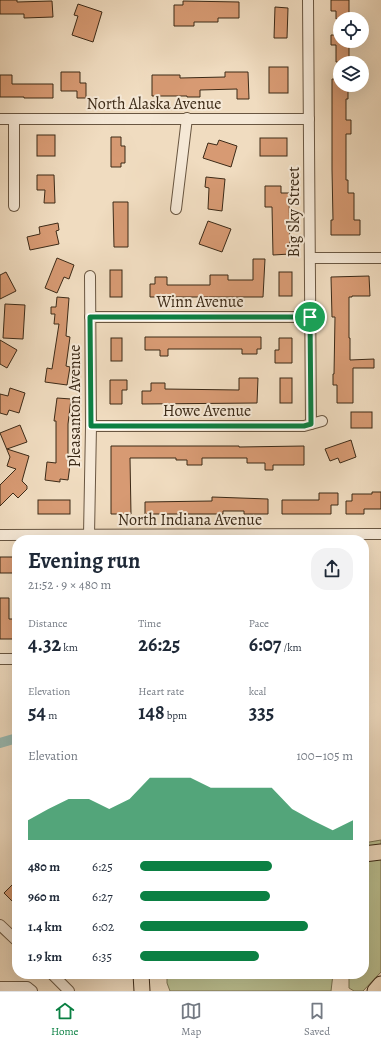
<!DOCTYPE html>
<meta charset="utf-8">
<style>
:root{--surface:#fff;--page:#f2f2f3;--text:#1f2937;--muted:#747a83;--line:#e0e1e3;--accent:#0b8043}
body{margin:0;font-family:Alegreya,serif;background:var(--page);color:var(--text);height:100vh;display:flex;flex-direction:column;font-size:15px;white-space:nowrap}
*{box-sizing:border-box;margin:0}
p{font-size:13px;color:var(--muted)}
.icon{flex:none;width:22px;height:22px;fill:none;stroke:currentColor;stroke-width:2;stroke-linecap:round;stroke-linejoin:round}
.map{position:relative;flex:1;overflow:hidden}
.drawer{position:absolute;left:12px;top:535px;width:357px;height:444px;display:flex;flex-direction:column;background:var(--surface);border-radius:16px;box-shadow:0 4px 16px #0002}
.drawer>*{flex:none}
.fabs{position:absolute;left:333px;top:12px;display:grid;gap:8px}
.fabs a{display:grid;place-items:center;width:36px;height:36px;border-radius:50%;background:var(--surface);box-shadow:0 4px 16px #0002;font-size:20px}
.pin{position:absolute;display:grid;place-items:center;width:34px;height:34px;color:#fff;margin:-17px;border:2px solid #fff;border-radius:50%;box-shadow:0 1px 4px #0007}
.round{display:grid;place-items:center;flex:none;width:42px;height:42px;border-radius:16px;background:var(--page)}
.head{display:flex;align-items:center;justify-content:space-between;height:68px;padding:0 16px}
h1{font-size:22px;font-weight:700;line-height:30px}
.stats{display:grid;grid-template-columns:repeat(3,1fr);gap:6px;height:68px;padding:4px 16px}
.stats div{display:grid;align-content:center}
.stats b{font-size:20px;font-weight:700}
.stats small{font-size:11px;font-weight:400}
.stats p{font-size:11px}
.chart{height:112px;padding:8px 16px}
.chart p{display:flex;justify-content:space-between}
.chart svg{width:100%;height:72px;margin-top:4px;fill:var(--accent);opacity:.7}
ul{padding:0 16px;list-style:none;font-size:13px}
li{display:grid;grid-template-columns:64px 48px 1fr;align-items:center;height:30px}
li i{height:10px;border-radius:5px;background:var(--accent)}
.dock{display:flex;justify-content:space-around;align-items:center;height:56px;border-top:1px solid var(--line);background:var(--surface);font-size:11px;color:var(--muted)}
.dock a{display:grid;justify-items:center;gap:2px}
.dock .on{color:var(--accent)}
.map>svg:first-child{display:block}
.green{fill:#bbc091;stroke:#7c7554}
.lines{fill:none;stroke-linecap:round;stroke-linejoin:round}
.canal{stroke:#9abbb3;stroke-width:10}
.building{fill:#d79a73;stroke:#3c2a17}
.minor-casing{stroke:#695641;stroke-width:12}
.highway-casing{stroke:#3c2a17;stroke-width:17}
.minor{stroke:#f5e8d6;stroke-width:10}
.highway{stroke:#f0dcc0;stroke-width:15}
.route-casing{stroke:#fff;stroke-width:8}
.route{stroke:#0b8043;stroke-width:5}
.labels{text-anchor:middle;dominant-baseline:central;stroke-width:4;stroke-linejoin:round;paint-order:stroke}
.street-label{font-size:16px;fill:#3c2a17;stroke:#f5e8d6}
</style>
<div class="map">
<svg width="381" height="991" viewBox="0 0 381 991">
<rect width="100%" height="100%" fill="#f0dcc0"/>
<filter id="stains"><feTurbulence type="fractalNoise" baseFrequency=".005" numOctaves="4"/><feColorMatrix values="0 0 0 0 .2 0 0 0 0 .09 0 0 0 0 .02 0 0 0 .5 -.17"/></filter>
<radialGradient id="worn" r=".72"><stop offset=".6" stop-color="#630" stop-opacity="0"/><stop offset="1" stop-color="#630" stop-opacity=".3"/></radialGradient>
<g class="green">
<path d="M381,840V972L363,991H354L349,988V974H364V843Z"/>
<path d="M167,974H333L331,991H170L167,983Z"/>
</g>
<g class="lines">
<path class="canal" d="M0,743L17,738"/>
</g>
<g class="building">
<path d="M0,0H17V2L52,1L53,17L24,18V14H0Z"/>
<path d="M331,0H349V19H336V11H331Z"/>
<path d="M183,1L239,2V18H218V22H194V26H174V5H183Z"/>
<path d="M78,4L102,12L93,42L72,35L78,16L74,15Z"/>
<path d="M275,7L288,8L287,38H274Z"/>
<path d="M331,35H340V41H349V62H336V45H331Z"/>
<rect x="269" y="67" width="19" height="26"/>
<path d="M61,72H80V83H86V98H77V91H61Z"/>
<path d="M225,72H248L249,99H237V89L200,90V97H187V96H152V75H180V78L225,77Z"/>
<path d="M0,75H12V84H53V98H24V97H0Z"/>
<path d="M332,79H340V85H348V99H346V120H351V134H346V180H348V193H354V220H360V235H331V220H333L332,170Z"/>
<rect x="37" y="135" width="18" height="21"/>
<path d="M111,137H121V146H125V163H121V167H111Z"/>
<rect x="260" y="138" width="27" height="18"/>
<path d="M219,140L237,146L231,167L203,158L208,143L217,145Z"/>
<path d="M37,175H54L55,203H44L45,190H37Z"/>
<path d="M206,177L225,179L222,211L208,209L209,188L205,187Z"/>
<path d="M265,186H281V193H289L290,254L273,255L272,207H265Z"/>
<path d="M113,202H128V247H114Z"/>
<path d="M208,221L231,229L222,252L199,244Z"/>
<path d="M58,223L59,230L56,231L59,244L30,250L27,237L40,234L39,227Z"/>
<path d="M57,258L74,265L69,279L64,277L57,293L45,288Z"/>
<path d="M253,259H265L263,297H150V284H155V277H167V285H210V275H228V280H253Z"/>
<rect x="110" y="270" width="12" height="27"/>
<path d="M6,272L16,291L0,299V275Z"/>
<rect x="279" y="272" width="13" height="24"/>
<path d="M369,276L370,296H352V297H349V338H350V360L374,359V368H353V403H337V385H333V374H334L335,317H332L331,277Z"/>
<path d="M57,297L69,298L66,336L70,337L66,366L70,367L67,385L45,382L47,368L52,369L59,324H54L55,314H51V307H56Z"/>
<path d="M5,304L25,305L23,339L3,338Z"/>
<path d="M145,337H261V349H257V354H242V349H168V356H160V350H145Z"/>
<rect x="111" y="338" width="11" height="23"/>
<path d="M279,338H292V363H275V350H279Z"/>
<path d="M0,340L17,350L7,368L0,364Z"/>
<path d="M239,378H258L257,403L142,404V391H151V383H165V389L239,390Z"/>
<rect x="280" y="378" width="12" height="25"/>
<path d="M110,380H127V390H122V404H110Z"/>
<path d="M10,388L25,393L19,413L9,410L7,415L0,413V394L8,396Z"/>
<path d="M57,398L71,399L68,424V465H70L68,480L60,479V482L45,480L47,462L56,463V421H54Z"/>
<rect x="351" y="412" width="21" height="16"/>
<path d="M20,425L27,442L7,449L29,456L22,481L27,486V489L18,498L13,493L0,506V485L16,469L7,466L10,457L0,433Z"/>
<path d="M351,440L356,457L340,463L338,458L330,461L325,449Z"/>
<path d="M111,446H239V447L304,446V465H273V470H265V463H247V458H202V465H187V460H176V458H130L131,514H111Z"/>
<path d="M372,492H381V509H364V514H346V501H352V494H372Z"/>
<path d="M319,493H338V505H331V514H282V500H319Z"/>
<path d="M212,497L268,499V514H244V511H223V514H145V502L212,501Z"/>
<rect x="38" y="500" width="32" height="14"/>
<rect x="0" y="557" width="17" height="16"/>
<path d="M0,598H9V619H17V639H0Z"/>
<path d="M17,880V898L13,902L4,893Z"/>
</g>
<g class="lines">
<g class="minor-casing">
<g id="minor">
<path d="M308,0L311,424"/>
<path d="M0,119H309"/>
<path d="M14,120V206"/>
<path d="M176,209L187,118"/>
<path d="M310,258H381"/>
<path d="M90,317H310"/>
<path d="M91,426H304L322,421"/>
<path d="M0,535L381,534"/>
<path d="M89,535L91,426L90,276"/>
<path d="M0,659H17"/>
<path d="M0,925L17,941"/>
<path d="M52,974L69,991"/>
<path d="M0,987H27L32,991"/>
</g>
</g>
<g class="highway-casing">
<g id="highway">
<path d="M364,854L381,852"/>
<path d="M141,974L142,991"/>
<path d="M375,991L381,984"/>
</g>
</g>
<use href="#minor" class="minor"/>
<use href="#highway" class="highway"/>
</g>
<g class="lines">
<g class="route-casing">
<path id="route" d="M90,317H310L311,424L304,426H91Z"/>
</g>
<use href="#route" class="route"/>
</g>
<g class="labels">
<g class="street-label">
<text x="154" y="104">North Alaska Avenue</text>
<text transform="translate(294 212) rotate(-90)">Big Sky Street</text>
<text x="200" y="302">Winn Avenue</text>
<text transform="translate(75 406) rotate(-90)">Pleasanton Avenue</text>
<text x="207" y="411">Howe Avenue</text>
<text x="190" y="520">North Indiana Avenue</text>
</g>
</g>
<rect width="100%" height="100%" filter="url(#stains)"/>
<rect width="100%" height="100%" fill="url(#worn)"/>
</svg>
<div class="fabs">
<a><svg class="icon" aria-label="locate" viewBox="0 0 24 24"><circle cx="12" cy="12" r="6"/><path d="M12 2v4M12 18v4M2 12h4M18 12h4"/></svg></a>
<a><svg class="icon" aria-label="layers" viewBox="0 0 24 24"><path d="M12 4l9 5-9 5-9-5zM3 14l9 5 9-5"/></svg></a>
</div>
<div class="pin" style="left:310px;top:317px;background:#1e9e55"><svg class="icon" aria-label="arrive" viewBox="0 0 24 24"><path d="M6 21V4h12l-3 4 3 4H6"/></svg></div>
<section class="drawer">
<div class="head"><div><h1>Evening run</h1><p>21:52 · 9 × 480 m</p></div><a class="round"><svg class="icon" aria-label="share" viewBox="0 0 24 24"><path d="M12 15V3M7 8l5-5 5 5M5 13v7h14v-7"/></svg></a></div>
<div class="stats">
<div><p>Distance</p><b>4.32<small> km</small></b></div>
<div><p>Time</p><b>26:25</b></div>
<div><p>Pace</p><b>6:07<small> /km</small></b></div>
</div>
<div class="stats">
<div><p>Elevation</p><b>54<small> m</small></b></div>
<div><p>Heart rate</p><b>148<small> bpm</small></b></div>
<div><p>kcal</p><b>335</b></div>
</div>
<div class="chart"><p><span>Elevation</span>100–105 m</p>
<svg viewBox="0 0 160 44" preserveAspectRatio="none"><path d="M0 44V32L10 25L20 19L30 19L40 25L50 19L60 6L70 6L80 6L90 12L100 12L110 12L120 12L130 25L140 32L150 38L160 32V44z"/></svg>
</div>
<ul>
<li><b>480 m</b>6:25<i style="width:62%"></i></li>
<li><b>960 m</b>6:27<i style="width:61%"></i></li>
<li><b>1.4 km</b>6:02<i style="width:79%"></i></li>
<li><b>1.9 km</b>6:35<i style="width:56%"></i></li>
</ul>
</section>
</div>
<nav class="dock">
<a class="on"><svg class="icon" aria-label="home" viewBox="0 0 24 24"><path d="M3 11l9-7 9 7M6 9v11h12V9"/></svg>Home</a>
<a><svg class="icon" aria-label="map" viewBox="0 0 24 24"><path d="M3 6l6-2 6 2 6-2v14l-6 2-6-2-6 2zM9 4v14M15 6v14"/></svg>Map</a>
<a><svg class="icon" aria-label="saved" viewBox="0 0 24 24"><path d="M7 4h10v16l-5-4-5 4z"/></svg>Saved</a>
</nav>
